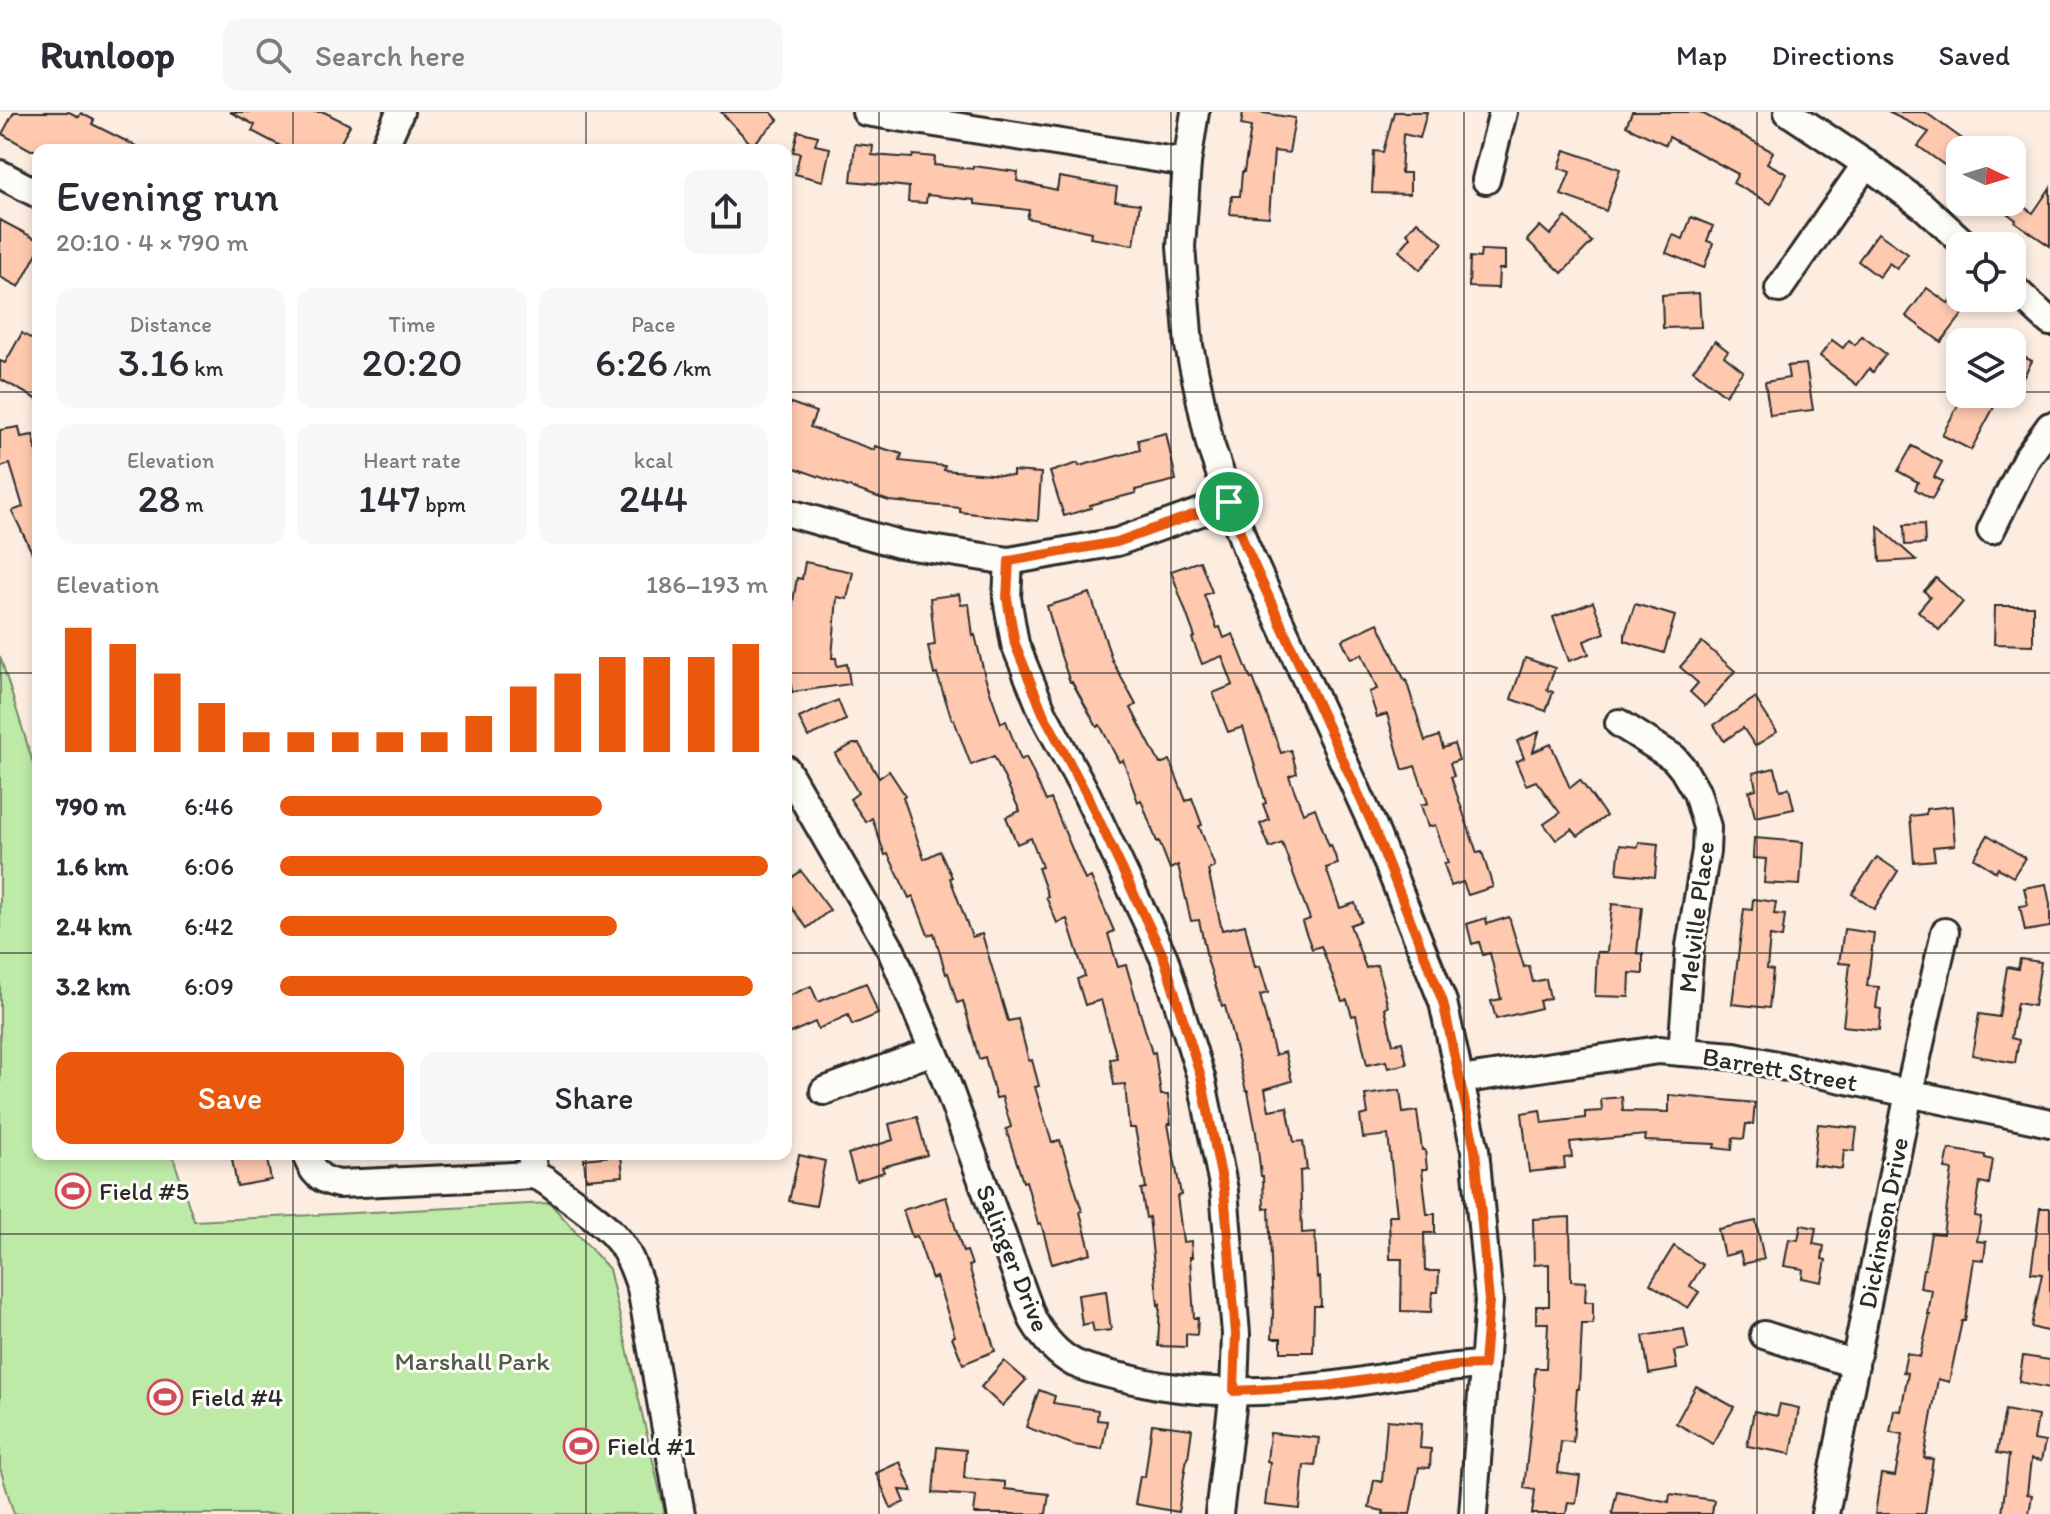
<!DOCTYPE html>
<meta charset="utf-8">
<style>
:root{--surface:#fff;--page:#f7f7f7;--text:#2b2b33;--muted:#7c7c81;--line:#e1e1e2;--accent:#ea580c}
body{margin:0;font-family:Itim,sans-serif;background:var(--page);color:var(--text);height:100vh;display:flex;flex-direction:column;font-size:30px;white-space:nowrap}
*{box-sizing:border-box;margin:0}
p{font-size:26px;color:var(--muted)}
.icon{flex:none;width:44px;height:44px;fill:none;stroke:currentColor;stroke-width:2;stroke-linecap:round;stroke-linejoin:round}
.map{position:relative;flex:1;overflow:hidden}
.details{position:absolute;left:32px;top:32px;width:760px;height:1016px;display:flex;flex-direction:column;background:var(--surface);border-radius:16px;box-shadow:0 4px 12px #0003}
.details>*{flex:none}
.needle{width:52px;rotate:94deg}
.fabs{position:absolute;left:1946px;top:24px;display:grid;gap:16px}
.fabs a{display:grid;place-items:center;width:80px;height:80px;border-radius:16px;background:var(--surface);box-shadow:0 4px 12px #0003;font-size:40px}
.pin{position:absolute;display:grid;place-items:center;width:68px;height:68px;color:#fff;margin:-34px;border:4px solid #fff;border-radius:50%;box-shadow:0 2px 8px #0007}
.round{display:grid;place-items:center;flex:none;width:84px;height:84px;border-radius:16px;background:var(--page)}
.summary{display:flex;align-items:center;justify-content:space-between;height:136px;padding:0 24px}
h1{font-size:44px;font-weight:600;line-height:60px}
.metrics{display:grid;grid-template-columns:repeat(3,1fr);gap:12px;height:136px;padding:8px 24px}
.metrics div{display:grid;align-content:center;border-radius:16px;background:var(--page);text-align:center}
.metrics b{font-size:40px;font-weight:600}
.metrics small{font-size:22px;font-weight:400}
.metrics p{font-size:22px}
.chart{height:224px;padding:16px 24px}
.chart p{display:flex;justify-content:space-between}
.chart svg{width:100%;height:144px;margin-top:8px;stroke:var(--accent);stroke-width:6}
.cta{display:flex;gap:16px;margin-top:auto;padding:16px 24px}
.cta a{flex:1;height:92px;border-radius:16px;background:var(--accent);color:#fff;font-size:32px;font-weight:600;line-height:92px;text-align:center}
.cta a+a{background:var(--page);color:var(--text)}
ul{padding:0 24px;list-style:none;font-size:26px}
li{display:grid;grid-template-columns:128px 96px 1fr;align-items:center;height:60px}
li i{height:20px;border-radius:10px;background:var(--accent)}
header{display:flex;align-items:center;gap:48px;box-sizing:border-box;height:112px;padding:0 40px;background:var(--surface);border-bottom:2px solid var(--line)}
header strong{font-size:38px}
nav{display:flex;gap:44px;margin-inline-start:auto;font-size:28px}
.search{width:560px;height:72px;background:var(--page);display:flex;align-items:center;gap:20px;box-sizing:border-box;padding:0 28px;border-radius:16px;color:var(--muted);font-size:30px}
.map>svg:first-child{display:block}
.green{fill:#beeaa7;stroke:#748a69;stroke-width:2}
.building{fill:#fec9af;stroke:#2b2b2b;stroke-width:2}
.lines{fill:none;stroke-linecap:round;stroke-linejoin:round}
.minor-casing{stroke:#2b2b2b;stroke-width:32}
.minor{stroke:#fdfcf7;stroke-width:26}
.route-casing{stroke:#fff;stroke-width:16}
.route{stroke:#ea580c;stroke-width:10}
.grid{fill:none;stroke:#2b2b2b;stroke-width:2;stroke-opacity:0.55}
.labels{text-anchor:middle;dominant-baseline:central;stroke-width:6;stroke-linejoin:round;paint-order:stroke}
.street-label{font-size:26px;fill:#2b2b2b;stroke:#fdfcf7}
.poi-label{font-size:26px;fill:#2b2b2b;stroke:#fdfcf7;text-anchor:start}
.park-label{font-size:26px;fill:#505b4a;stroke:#fdfcf7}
</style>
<header>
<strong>Runloop</strong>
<div class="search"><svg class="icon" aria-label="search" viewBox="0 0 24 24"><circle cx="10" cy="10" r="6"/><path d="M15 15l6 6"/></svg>Search here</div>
<nav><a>Map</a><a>Directions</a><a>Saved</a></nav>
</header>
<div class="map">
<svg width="2050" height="1402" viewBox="0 0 2050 1402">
<rect width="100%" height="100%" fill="#fdede1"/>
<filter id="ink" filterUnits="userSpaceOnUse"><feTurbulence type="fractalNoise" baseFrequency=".0125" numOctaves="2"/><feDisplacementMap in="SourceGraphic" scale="16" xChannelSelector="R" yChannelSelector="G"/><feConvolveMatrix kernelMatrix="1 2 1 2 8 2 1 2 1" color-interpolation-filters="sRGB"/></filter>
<g filter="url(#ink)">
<path class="green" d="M0,544L38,667V1042H172L194,1109L550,1091L609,1157L665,1402H14L0,1356Z"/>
<g class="building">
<path d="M14,0H69L79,5L81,1L94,8L92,12L144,38H31L2,22Z"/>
<path d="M230,0H324L350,13L337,38H288L252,19L255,13Z"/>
<path d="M721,0H771L778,8L752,33Z"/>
<path d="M1243,0H1257L1295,6L1289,41L1274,39L1269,105L1230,102L1232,84H1240L1242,60H1244L1251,15L1241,13Z"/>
<path d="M1394,0H1427L1420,26L1403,22L1401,61H1410V82L1372,81L1374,39L1383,40Z"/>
<path d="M1632,0H1700L1773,40L1767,51L1787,62L1771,92L1733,71L1738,62L1669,25L1666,33L1626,14Z"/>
<path d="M1888,0H1925L1965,29L1947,55L1918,34L1929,20Z"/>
<path d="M798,19L818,24L815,33L830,36L823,69L795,62L800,41L793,40Z"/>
<path d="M855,32L873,34L872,43L912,46L913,43L935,45L934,53L973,57V54L1018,60L1017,69L1057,78L1059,65L1117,75L1115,89L1140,92L1134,133L1090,126L1091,120L1027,106L1029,98L975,92V88L927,83L926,91L908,90L909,75L851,69Z"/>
<path d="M1565,38L1620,57L1606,99L1561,83L1570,60L1559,56Z"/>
<path d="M2050,76V134L2015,110L2016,108L1992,90H2016L2033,101Z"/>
<path d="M1566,105L1592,130L1562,161L1527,128L1540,114L1550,123Z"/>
<path d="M1691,105L1713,114L1707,129L1713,131L1704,156L1666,141L1673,123L1683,127Z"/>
<path d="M0,108L38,128V139L19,175L0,165Z"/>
<path d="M1417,109L1443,131L1420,158L1399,139L1411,125L1407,121Z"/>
<path d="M1878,121L1908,142L1897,157L1889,151L1879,165L1858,149Z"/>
<path d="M1481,138L1505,139V157H1499L1498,176L1469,175L1470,145L1480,146Z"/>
<path d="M1927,176L1948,191L1954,183L1969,194L1941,230L1906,204Z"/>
<path d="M1699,181L1701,215L1663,216L1662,183Z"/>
<path d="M22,221L38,231V288L0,267V249L5,251Z"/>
<path d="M1862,224L1886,242L1873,260L1869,257L1857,273L1820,244L1832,228L1843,236L1849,228L1855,233Z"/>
<path d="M1715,229L1728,239L1724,244L1743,259L1725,283L1693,258Z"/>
<path d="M2012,239L2032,249L2012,287Z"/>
<path d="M1806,252L1813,298L1770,303L1765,270L1789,266L1787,254Z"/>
<path d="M1964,282H2001L1971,338L1942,323Z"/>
<path d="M791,291L816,300L810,315L874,338L875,334L902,342L900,349L945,354L944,358L1013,364V359L1041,361L1038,409L960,400V396L889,389L786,353V304Z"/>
<path d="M19,315L21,325L33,323L38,346V453L12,399L23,395L10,352L0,355V318Z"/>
<path d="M1166,321L1176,368L1135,378L1136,381L1090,393L1091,396L1064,404L1050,360L1078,351L1079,354L1140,338L1138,328Z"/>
<path d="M1912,334L1942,350L1934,365L1942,369L1932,387L1915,377L1918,370L1898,359Z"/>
<path d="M1924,412L1925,432L1905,433L1904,413Z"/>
<path d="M1878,414L1916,448L1880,450Z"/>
<path d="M1200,449L1212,480L1204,483L1217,516L1220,515L1224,526L1233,522L1251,567L1253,566L1281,641L1291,638L1297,661L1289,664L1303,701L1315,696L1329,734L1331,733L1338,752L1326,756L1340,796L1355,791L1361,809L1350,813L1366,856L1377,853L1388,895L1385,896L1393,932L1402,930L1407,952L1388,956L1386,949L1367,953L1356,903L1352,904L1347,888L1342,889L1321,834L1312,837L1302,810L1310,807L1282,731L1270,736L1260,712L1269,708L1263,692L1266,691L1243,615L1228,620L1213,581L1233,573L1222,544L1202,552L1192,526L1195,525L1171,459Z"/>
<path d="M805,450L853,460L847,487L837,485L832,546H836L837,554L847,552L850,572L792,580L786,540L789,501H791L797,466L802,467Z"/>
<path d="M1936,466L1963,490L1939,518L1918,499L1930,485L1924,479Z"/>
<path d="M1090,481L1112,548L1136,593L1131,596L1160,652L1170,648L1186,689L1192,686L1202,713L1199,714L1215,755L1208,758L1222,818L1245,813L1255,855L1260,854L1268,881L1260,883L1275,943L1285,940L1292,969L1265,977L1269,998L1287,995L1294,1030L1303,1029L1307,1058L1300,1059L1302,1121L1315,1120L1317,1166L1320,1165L1321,1194H1314L1313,1240H1281V1226H1272L1273,1200L1269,1096L1264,1097L1263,1064H1261L1256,1021L1248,979H1246L1225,894H1222L1208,850L1199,808L1191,809L1178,753L1170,757L1159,729L1157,730L1141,688L1138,690L1123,648L1119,650L1100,613L1097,615L1072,570H1070L1061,544L1047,494Z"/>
<path d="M959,482L961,493L969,492L973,524L975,523L985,565L1001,611L1006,609L1021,648L1026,645L1046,689L1051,687L1085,768L1091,765L1114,819L1108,822L1118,855L1126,853L1152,941L1155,940L1161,983H1168L1171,1012H1168L1181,1083L1177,1084L1183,1130L1191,1129L1192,1145H1190L1194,1206H1198L1197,1223L1186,1222V1235L1158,1234L1160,1192L1158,1193L1149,1105L1146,1106L1141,1077L1146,1076L1135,1016H1129L1125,972L1114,973L1110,947L1117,946L1101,888L1085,893L1077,867L1085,864L1067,807L1057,811L1046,785L1048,784L1038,756L1042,755L1031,726L1017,732L1006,705L1020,699L994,644L971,653L954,608H952L937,562L934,563L928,534L935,533L930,486Z"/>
<path d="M1593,490L1605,521L1584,529L1589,542L1569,549L1553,505Z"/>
<path d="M1635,492L1675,504L1664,541L1625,529V522Z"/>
<path d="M1995,494H2033V533L1994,532Z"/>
<path d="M1378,511L1405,569L1406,568L1425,629L1439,624L1443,636L1454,632L1459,648L1450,651L1454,664L1451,665L1477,741L1482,740L1493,775L1468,783L1463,770L1451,774L1444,752L1448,751L1435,713L1428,715L1421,693L1428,691L1415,654L1403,658L1387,602L1377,605L1369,580L1377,577L1362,542L1351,547L1342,528Z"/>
<path d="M1702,530L1735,559L1705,594L1690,580L1698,571L1680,555Z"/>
<path d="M1525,546L1555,556L1547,578L1553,580L1546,599L1511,587Z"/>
<path d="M1755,586L1777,620L1755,634L1743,616L1724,629L1714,613Z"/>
<path d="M838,588L846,608L808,625L799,606Z"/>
<path d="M1539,620L1533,640L1551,632L1570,676L1580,668L1606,704L1578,724L1572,717L1556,728L1544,712L1560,701L1536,669L1526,673L1516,650L1524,646L1517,629Z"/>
<path d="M853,632H859L879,666L889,659L905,683L903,685L924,747L940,739L952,765L950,766L972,825L982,822L1008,909L1018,907L1029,949L1032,948L1039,974L1035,975L1052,1031L1060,1028L1082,1099L1080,1100L1091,1141L1052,1152L1041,1111L1038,1112L1026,1069L1023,1070L1006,1017L1011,1015L1002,985L996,986L985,945L979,947L963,889L957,891L948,861L946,862L934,821L928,823L913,784L909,786L888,742L885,743L872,706L866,710L850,687L858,681L835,642Z"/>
<path d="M1775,656L1780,678L1789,676L1794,697L1755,705L1749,679L1756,677L1753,661Z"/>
<path d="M1952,694L1955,733L1933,735L1935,748L1914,750L1910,704L1926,702V697Z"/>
<path d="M1988,723L2025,746L2013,765L1998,756L1996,760L1974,746Z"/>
<path d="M1754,726L1803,730L1800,773L1764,771L1766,747L1753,746Z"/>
<path d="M1639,730L1658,732L1655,765L1617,761L1620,733L1638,735Z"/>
<path d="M1877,745L1898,759L1874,797L1852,782Z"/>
<path d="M801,759L830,798L807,816L786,788V770Z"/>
<path d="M2046,772L2050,792V815L2025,819L2020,794L2028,793L2024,776Z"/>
<path d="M1753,787L1776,790L1774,802L1785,803L1782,826L1770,824L1767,857L1773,858L1769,896L1732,892L1744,797L1752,798Z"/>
<path d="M1612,792L1642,795L1637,841L1643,842V862L1630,861L1629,885L1595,884L1597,840H1607Z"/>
<path d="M1509,805L1524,855L1529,854L1533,870L1546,867L1550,886L1539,889L1541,896L1496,907L1491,889L1501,887L1490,841L1483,843L1479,830L1472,832L1467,812L1486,806L1487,812Z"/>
<path d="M1844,817L1874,821L1867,874L1879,875L1876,896L1881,897L1879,918L1843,914L1850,852L1839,851Z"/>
<path d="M2020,847L2041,850L2034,894L2017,891L2011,926L2019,928L2015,951L1972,943L1979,902L1999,905L2007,855L2018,857Z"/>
<path d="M866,871L878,902L852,913L848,903L818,917L815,910L786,923V885L811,874L818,890Z"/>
<path d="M1400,978L1403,1001L1417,999L1422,1038H1425L1427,1057H1422L1427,1102H1435V1121H1424L1425,1159H1439L1438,1180H1432L1431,1200L1401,1199L1402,1147H1390L1389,1103H1397L1388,1023L1363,1026L1360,1004L1368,1002L1365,983Z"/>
<path d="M1669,983L1755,991L1753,1012H1746L1744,1027L1733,1026L1732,1038L1714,1036L1715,1032L1645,1029L1646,1023L1570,1030L1572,1045L1564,1046L1565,1056L1529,1060L1522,1001L1540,998L1542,1011L1585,1006V1000L1602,999L1601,987L1622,985L1623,999L1669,1000Z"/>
<path d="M917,1005L927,1043L882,1055L884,1060L856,1069L848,1042L893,1028L889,1012Z"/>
<path d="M1818,1012L1857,1016L1854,1039L1844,1038L1842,1057L1813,1053Z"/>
<path d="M1949,1037L1985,1043V1046L1993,1048L1989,1072L1980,1070L1975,1104L1981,1105L1977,1129L1986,1130L1984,1148L1974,1147L1965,1209H1962L1949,1270L1938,1267L1924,1346L1933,1347L1925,1402H1875L1881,1362L1895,1364L1903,1322L1890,1320L1894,1298L1901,1299L1908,1261L1903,1260L1907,1241L1920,1245L1930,1203H1928L1932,1178L1920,1176L1923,1157H1925L1931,1121L1943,1122L1952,1058L1945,1057Z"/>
<path d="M231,1042H266L271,1068L237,1074Z"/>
<path d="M621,1043L623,1064L586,1067L584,1047Z"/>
<path d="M799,1043L825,1049L816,1094L789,1089Z"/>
<path d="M946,1085L963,1140L967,1139L972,1153L969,1154L995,1239L963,1252L952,1225L955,1224L936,1165L932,1167L917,1124L912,1125L903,1098Z"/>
<path d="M2040,1096H2050V1220L2031,1215L2042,1162L2031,1161Z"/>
<path d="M1570,1105L1571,1169L1586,1170L1585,1190H1593V1212H1582L1579,1277H1577L1573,1330L1561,1329L1558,1361L1580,1364L1576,1391L1568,1390L1566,1402H1532L1535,1378L1524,1376L1535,1275L1534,1274L1535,1256H1546L1548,1211H1536V1194H1549V1152L1534,1153L1533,1107Z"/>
<path d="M1756,1109L1764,1147L1743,1152L1740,1140L1724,1144L1718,1117Z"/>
<path d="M1801,1113L1816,1116L1813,1132L1824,1134L1822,1147L1826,1148L1822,1170L1802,1166L1803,1157L1784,1154L1789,1127L1798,1128Z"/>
<path d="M1674,1134L1703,1153L1690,1174L1699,1180L1688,1196L1650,1172Z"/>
<path d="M1106,1179L1111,1218L1094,1220L1092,1211L1082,1213L1078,1183Z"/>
<path d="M1684,1217L1688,1237L1674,1239L1677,1257L1649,1262L1643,1224Z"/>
<path d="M2023,1244L2050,1248V1276L2019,1270Z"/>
<path d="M1004,1249L1026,1268L1002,1294L981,1275Z"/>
<path d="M1696,1274L1734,1295L1713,1332L1676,1311Z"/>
<path d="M1039,1278L1055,1284L1053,1291L1098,1298L1097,1308L1107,1309L1102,1337L1074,1333L1026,1315Z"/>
<path d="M1780,1292L1799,1296L1791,1342L1747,1334L1754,1299L1777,1304Z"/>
<path d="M2005,1298L2038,1304L2034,1328L2045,1330L2041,1349L2031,1347L2027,1382L2032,1383L2029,1402H2002L2009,1343L1997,1341Z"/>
<path d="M1387,1308L1422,1311L1420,1336L1431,1337L1430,1356L1419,1355L1410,1402H1383L1384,1399L1369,1396L1374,1368L1382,1370Z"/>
<path d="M1152,1312L1192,1317L1188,1346H1187L1178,1400L1135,1392L1140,1364L1145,1365Z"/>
<path d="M1270,1321L1319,1326L1315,1354L1304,1353L1300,1397L1265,1393L1270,1350L1267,1349Z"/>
<path d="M937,1335L966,1338L964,1366L1005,1370V1377L1049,1382L1046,1402H974L976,1384L933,1381Z"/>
<path d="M900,1350L912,1379L900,1378L905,1390L891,1396L876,1361Z"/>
<path d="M1617,1379L1669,1390L1670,1382L1714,1388L1712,1402H1612Z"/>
</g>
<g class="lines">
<g class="minor-casing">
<g id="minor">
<path d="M866,0L1187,51"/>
<path d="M1195,0L1187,51L1181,135L1189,234L1210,332L1245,433L1373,714L1443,890L1475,1038L1489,1189L1473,1402"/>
<path d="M1788,0L1866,52L1923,94L1967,134"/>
<path d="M383,38L400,0"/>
<path d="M0,62L38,82"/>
<path d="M1486,68L1503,0"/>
<path d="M2012,175L2050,210"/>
<path d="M1779,177L1866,52"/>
<path d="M786,400L899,432L1009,449L1117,430L1229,390"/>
<path d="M1991,418L2026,347L2050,314"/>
<path d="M1009,449L1007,486L1015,532L1043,601L1087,683L1164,846L1201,965L1224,1078L1236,1222L1234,1279L1219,1402"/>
<path d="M1619,611L1674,646L1683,657L1697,681L1707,715L1706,739L1690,834L1682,940"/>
<path d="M786,657L891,838L944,964L1033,1208C1043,1225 1055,1241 1074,1251C1089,1258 1105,1261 1121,1265C1135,1268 1149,1272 1163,1274C1215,1282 1275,1280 1327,1274C1380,1268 1431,1255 1484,1253"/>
<path d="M1460,968L1658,938L1734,944L2050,1011"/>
<path d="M824,979L933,939"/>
<path d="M306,1042C312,1061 320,1068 339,1072L534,1063"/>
<path d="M531,1042L534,1063L546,1069C569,1087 608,1111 623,1135C632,1148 636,1163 641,1176L681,1402"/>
<path d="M1764,1223L1855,1252"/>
<path d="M1825,1402L1909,981L1945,820"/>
</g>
</g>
<use href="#minor" class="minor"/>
</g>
</g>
<g class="lines" filter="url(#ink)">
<g class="route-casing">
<path id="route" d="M1229,390L1245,433L1373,714L1443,890L1475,1038L1489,1189L1484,1253L1456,1254L1327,1274L1234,1279L1236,1222L1224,1078L1201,965L1164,846L1087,683L1043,601L1015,532L1007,486L1009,449L1117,430Z"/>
</g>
<use href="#route" class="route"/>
</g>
<path class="grid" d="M293,0V38M586,0V38M879,0V1402M1171,0V1402M1464,0V1402M1757,0V1402M0,280H38M786,280H1960M2012,280H2050M0,561H38M786,561H2050M0,841H38M786,841H2050M293,1042V1402M586,1042V1402M0,1122H2050"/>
<defs>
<g id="stadium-ring" transform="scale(1.8)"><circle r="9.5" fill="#fdfcf7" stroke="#d1495b" stroke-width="1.5"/><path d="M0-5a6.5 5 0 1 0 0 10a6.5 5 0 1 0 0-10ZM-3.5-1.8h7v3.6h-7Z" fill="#d1495b"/></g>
</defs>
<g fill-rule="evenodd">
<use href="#stadium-ring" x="73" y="1079"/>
<use href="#stadium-ring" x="165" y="1285"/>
<use href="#stadium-ring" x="581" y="1334"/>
</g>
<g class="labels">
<g class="street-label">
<text transform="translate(1696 805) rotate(-83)">Melville Place</text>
<text transform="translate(1780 957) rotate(10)">Barrett Street</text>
<text transform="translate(1883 1111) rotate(-79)">Dickinson Drive</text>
<text transform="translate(1013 1146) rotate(68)">Salinger Drive</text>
</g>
<g class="poi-label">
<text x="99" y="1079">Field #5</text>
<text x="191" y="1285">Field #4</text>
<text x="607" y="1334">Field #1</text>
</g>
<g class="park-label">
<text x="472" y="1249">Marshall Park</text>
</g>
</g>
</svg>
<div class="fabs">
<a><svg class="needle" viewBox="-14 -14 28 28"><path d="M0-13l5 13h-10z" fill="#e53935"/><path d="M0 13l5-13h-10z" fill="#7c7c81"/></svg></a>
<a><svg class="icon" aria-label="locate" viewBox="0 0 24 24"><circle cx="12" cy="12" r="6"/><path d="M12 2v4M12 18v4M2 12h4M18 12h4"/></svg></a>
<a><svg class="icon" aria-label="layers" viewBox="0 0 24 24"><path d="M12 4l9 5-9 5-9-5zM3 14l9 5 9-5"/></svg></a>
</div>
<div class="pin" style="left:1229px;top:390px;background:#1e9e55"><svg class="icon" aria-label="arrive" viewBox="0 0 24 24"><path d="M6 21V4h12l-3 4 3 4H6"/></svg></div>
<section class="details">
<div class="summary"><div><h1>Evening run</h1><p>20:10 · 4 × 790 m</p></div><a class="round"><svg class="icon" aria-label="share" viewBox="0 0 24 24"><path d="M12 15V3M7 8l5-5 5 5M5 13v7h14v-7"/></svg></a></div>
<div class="metrics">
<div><p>Distance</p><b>3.16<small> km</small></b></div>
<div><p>Time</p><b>20:20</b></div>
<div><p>Pace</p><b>6:26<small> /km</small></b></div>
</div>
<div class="metrics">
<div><p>Elevation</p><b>28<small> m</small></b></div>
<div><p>Heart rate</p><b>147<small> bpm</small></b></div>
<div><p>kcal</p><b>244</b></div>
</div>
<div class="chart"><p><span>Elevation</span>186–193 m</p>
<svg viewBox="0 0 160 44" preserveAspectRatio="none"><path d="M5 44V6M15 44V11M25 44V20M35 44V29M45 44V38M55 44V38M65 44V38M75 44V38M85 44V38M95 44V33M105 44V24M115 44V20M125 44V15M135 44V15M145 44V15M155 44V11"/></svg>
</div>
<ul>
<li><b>790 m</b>6:46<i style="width:66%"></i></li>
<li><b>1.6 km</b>6:06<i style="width:100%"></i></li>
<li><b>2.4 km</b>6:42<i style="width:69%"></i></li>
<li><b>3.2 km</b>6:09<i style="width:97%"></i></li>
</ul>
<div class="cta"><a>Save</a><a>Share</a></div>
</section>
</div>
